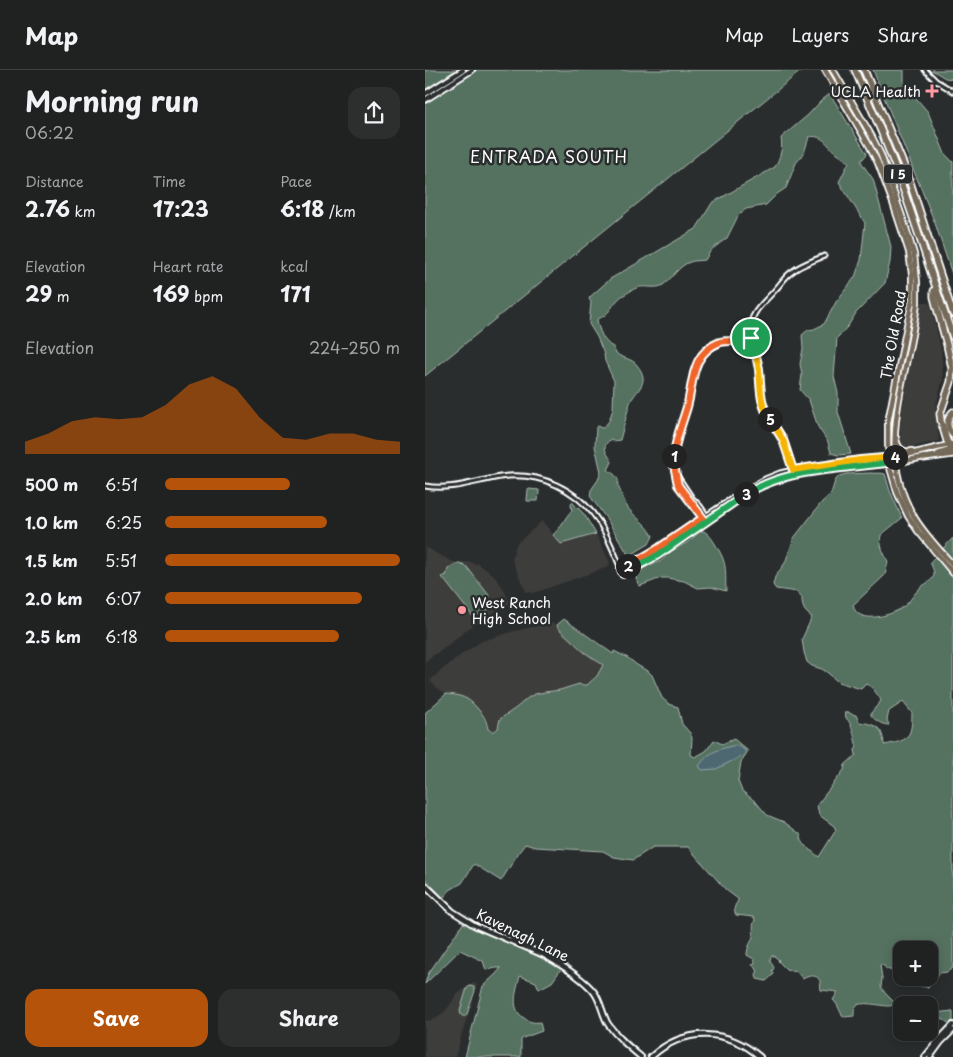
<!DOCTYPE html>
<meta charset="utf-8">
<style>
:root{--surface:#202222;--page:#2d2f2f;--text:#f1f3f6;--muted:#a2a4a5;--line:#3d3f40;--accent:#b45309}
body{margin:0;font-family:"Playpen Sans",sans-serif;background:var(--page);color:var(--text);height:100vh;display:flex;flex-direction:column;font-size:19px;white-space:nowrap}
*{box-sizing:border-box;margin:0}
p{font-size:16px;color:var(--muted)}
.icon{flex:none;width:28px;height:28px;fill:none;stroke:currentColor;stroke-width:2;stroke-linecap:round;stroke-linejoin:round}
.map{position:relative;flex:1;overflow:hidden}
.side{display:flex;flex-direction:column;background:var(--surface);width:425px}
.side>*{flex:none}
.buttons{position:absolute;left:468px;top:871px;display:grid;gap:10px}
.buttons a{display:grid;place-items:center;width:45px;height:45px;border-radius:10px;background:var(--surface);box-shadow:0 2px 12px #0003,0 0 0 1px var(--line);font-size:25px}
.pin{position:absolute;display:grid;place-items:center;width:42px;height:42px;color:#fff;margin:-21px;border:2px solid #fff;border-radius:50%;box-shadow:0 1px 5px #0007}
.km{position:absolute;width:25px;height:25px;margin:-12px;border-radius:50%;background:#222;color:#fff;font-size:14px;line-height:25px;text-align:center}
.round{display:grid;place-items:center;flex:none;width:52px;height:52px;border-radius:15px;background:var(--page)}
.summary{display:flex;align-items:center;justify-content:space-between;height:85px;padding:0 25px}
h1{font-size:28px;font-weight:700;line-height:38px}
.metrics{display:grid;grid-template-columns:repeat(3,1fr);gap:8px;height:85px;padding:5px 25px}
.metrics div{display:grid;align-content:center}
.metrics b{font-size:21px;font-weight:700}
.metrics small{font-size:14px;font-weight:400}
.metrics p{font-size:14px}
.chart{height:140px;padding:10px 25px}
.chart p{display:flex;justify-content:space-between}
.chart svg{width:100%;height:90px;margin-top:5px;fill:var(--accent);opacity:.7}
.action{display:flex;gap:10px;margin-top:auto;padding:10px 25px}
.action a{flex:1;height:58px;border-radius:15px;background:var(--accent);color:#fff;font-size:20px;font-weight:700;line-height:58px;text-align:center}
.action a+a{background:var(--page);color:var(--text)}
ul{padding:0 25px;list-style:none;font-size:16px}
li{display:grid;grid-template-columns:80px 60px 1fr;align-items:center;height:38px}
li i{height:12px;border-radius:6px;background:var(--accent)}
header{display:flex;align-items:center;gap:30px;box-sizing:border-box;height:70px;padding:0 25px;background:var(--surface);border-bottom:1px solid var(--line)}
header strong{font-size:24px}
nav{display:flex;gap:28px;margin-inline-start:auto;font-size:18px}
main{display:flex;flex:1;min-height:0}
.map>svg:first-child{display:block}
.built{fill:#3e3c3a}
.green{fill:#557160;stroke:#aab8b0}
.water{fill:#4d6871;stroke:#94a4aa}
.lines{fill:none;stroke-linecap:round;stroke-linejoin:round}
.tertiary-casing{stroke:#fff;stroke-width:7}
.secondary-casing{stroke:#fff;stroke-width:8}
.primary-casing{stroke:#fff;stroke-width:8}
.motorway-casing{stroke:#fff;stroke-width:9}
.tertiary{stroke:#2a2d2e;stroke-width:3}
.secondary{stroke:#2a2d2e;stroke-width:4}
.primary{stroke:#746a5a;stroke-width:4.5}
.motorway{stroke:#746a5a;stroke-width:5.5}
.split-1-casing{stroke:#fff;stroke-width:10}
.split-2-casing{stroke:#fff;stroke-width:10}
.split-3-casing{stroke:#fff;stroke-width:10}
.split-4-casing{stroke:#fff;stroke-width:10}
.split-5-casing{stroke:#fff;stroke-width:10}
.split-6-casing{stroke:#fff;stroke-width:10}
.split-1{stroke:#f0652b;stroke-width:6}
.split-2{stroke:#f0652b;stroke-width:6}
.split-3{stroke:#22a559;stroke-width:6}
.split-4{stroke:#22a559;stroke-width:6}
.split-5{stroke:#f5b400;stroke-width:6}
.split-6{stroke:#f5b400;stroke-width:6}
.poi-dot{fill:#ff9aa2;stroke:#2a2d2e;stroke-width:2}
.labels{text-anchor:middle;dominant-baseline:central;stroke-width:5;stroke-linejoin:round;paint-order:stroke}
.shield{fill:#2a2d2e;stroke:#bfc0c0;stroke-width:1}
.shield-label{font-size:12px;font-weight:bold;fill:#fff}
.poi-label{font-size:14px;fill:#fff;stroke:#2a2d2e;text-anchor:end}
.street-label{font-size:14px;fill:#fff;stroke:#2a2d2e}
.quarter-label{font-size:16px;letter-spacing:1px;fill:#fff;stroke:#2a2d2e}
</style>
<header>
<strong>Map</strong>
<nav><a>Map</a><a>Layers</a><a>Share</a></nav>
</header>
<main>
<section class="side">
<div class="summary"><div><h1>Morning run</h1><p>06:22</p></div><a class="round"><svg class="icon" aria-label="share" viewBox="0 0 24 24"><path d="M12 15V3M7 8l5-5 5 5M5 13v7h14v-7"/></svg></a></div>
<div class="metrics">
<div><p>Distance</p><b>2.76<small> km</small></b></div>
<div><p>Time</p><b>17:23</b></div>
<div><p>Pace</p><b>6:18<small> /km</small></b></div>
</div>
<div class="metrics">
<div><p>Elevation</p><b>29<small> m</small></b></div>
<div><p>Heart rate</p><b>169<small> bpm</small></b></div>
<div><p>kcal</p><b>171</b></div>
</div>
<div class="chart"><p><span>Elevation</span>224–250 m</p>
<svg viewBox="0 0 160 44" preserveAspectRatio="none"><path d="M0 44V38L10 34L20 28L30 26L40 27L50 26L60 20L70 10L80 6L90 12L100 26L110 36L120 37L130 34L140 34L150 37L160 38V44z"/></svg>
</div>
<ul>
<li><b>500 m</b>6:51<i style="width:53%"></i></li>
<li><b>1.0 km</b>6:25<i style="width:69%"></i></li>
<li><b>1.5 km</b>5:51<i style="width:100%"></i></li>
<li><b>2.0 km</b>6:07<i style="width:84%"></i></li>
<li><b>2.5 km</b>6:18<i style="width:74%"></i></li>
</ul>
<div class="action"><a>Save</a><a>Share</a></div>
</section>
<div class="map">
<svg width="528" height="987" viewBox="0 0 528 987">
<rect width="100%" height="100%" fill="#2a2d2e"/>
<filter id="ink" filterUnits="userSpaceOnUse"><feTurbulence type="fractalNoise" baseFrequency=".02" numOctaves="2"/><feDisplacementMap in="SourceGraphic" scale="10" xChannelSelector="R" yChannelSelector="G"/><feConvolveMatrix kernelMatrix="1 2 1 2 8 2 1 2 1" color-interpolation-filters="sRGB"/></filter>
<g filter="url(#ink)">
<g class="built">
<path d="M496,232H502L506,235L516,279L518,309L511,335L512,354L514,371L482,378L476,375L475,371L476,348L483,303L488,286Z"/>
<path d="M117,451L136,474L171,464L185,492L184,495L180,498L109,523L101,522L87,490L89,480L92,473Z"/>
<path d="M0,477L24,490L31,493L46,492L50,495L52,493L69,505L78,518L85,533L43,559L18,579L3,589L0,592Z"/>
<path d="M126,553L131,554L133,558L159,581L178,595L172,606L162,615L153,614L135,620H130L104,627L91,638L85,643L70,661H66L63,659L62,650L54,641L31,625L21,624L13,619L5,611L13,603L33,587L57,571L89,561Z"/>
<path d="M48,913L52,914L30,987H0V951L7,950L18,943L23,938L31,925Z"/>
</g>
<g class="green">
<path d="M0,0H377L0,306Z"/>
<path d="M448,0H479V14L503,42L520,84L528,92V207L510,153Z"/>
<path d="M507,0H528V9L520,8Z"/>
<path d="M405,24L442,84L436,91L438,95L448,109L466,177L465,192L460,213L431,243L423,256L412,268L409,307L413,323V342L426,384L413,385L406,383L403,372L393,357L384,330L375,320L377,304L375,294L378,279L377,265L383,260L389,259L399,254L411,232L430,207L436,190L440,153L414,112L424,92C420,89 415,86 411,83C402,75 398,64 384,67L379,83L371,93L361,118L352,124L341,135L321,139L317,142L313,146L302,168L286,180L280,190C275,191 270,190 265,192C253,196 248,208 238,215C232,219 222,216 215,217C209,218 203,223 197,226C187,233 185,246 172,249C173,259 179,273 188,277C189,279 190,282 191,283C197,289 207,288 212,295C228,315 208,320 204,336C201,347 198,359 195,370L189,371L185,370C175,377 183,384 187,392L183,400C186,402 190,404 192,408C195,413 192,410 193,416C194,418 200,432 201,435C208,447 222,453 228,466L224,474L204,486L183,451L165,426L166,420L173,410L176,402L170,376L171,357L173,356L176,358H178L184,351L188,339L189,311L180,291L179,284L172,267L164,254L166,232L164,229L165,227L185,209L271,159L287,133L350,97C355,87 358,79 356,68L383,45L397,30Z"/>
<path d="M446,403C452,404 455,402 460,404L465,421L477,448L456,465C454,476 459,483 463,492L460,505L428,535C432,555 464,546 475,539C484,534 487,526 494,519C498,514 510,511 509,503C509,500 506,495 505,492L528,468V898L522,902L515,903L511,908L507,910L503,917C494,917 490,914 485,908H504V880H476V903C470,900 462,902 458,895H455L457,908L456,917L460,923L472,935C469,935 465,936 463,936C456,936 434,930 430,937C429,938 429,945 429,946L419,947C414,942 414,935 408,930L413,922L396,920C395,917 396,914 395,911C392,903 382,906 378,909L370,900L368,901L361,899L353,891L354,890L349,886H346L345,890L349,898L347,901L349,904L341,911L332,909L331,904L333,901L327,895L330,893C330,887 325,888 322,885C322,876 327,872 328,866C329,860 327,855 330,850L329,847L311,845C308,839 309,837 313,831V829L301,820L263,777H228L208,790L189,787L178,781L110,777L100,774L94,782L76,811L49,794L37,813L25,820L18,828L0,808V643L21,624C35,625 43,627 52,638C59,646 61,648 63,659C67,662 69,662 73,658L75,649L91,638L104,627L110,624L120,622L135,620L154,614L156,615H162L172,606L178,595L159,582L133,558L132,555L139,549L188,584L189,581L203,588L212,595L224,602L227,605L237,628L244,634L253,637L257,654L265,663L267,668L266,685L270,687L281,681L289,670L297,674L309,669L323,681L316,692L313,711L317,721L331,732L342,745L359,752L375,764L378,774L394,787L411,760L409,756L394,745L392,735L419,700L420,695L431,685L430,680L432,677C429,668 428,654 421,648L420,642H424L426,644L431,645L434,652C442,653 453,655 456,662C458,666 459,671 459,675C483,671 487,668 487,643L478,632L464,641L462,650L464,655C458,655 450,651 446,645V643L456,631C455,626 450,623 448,618L441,614L436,619L413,612L403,603L397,599L387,596L382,592L379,582L377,569L387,547C379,542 377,537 377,528L373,522L351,519L348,515L350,507L360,493L369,468L397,432L406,424L410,411L414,406L421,404Z"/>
<path d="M104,419L114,420V422L113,431H102V430L103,420Z"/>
<path d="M147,432L159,444L171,464L136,474L128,465C136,458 140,447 147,440L146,435Z"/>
<path d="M276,461H279C285,465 288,470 292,477C303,495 300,501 301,521L286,517L273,518L259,511L242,508H236L215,516L213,514L210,505L217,501L218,498L236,491L245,482L263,472Z"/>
<path d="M30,494H35L42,497L63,524C69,535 63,545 51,545V546L49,548L17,507L20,505L21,506L23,499Z"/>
<path d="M39,852C71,869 105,880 136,899L127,912L114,919L111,912L95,906C92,920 84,938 99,948C104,952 109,953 115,952L117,961L98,968L96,970V987H40L58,916L71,904L76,898H71L61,900L58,891L35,880L0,914L3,904Z"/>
<path d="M45,916L49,917L50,921L42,944C41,947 38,947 36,945L35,941L42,918Z"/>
<path d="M528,941V951L525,954L508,943Z"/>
</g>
<path class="water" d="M311,675L320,680V682L315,687L291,699L277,700L274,696C284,681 294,679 311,675Z"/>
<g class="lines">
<g class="tertiary-casing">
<g id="tertiary">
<path d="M500,0L511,11L528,21"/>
<path d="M309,270C314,267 319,266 325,268"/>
<path d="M369,405C366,393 363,379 358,368C352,357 343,348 339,336C334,323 335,311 334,298C332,285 325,274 325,261C325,242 338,234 350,220C356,214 360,206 368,201C377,194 388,191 399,186"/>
<path d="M253,407L267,428L275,436L282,446"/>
<path d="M0,416C26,421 50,411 75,407C114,401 153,419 174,452C184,468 191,486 198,504C233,488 264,464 295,442C310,432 324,421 341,414C379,397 424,398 465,393"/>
<path d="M281,452L270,436L253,415L248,390L250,376L264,330L268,303L275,287L285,278L295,273L308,270L314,272L322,271L325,268"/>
<path d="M196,499L226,483L318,421L340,409L355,403L372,399L464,387"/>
</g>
</g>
<g class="secondary-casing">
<g id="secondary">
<path d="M0,24L38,0"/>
<path d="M0,30L47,0"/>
<path d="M0,815L27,841L49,855L119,885C135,894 157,907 169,922C176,931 177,944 183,954C192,967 204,977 216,987"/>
<path d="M226,987C259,957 302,958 335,987"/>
<path d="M500,987L512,972L528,955"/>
<path d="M505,987L516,972L528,960"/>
</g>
</g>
<g class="primary-casing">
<g id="primary">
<path d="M400,0L444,75L453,93L468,133L484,182L487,205V230L463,352V374L465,398L472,422L483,446L493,461L528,503"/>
<path d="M408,0L446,65L456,85L481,158L489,184L492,212V232C485,303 448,377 488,445C498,463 514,479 528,495"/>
<path d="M471,368C472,377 477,383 487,381"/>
<path d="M513,384L528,379"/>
<path d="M468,387L490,383L528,374"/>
<path d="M469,393L500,387"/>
</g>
</g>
<g class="motorway-casing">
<g id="motorway">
<path d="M430,0C445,35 461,70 474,107C493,160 509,214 528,267"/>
<path d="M439,0L482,103L528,244"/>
<path d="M509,221V227L522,275L527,298L526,312L515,344L516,351L522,371L527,379"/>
<path d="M528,342C521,349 521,358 528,365"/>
<path d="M499,388L528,384"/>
</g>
</g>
<use href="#tertiary" class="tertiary"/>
<use href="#secondary" class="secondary"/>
<use href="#primary" class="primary"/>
<use href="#motorway" class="motorway"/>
</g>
</g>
<g class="lines" filter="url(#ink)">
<g class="split-1-casing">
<path id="split-1" d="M249,386C250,370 257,354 262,337C269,312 265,284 295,272C299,271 303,271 307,271C314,269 318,266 326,268"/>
</g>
<g class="split-2-casing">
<path id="split-2" d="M203,496L234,478L278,448L253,415L249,395V386"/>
</g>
<g class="split-3-casing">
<path id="split-3" d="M203,496L196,499L198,504L233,485L321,424"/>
</g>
<g class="split-4-casing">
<path id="split-4" d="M321,424C352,405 382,402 417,398C435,396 453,394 470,392V387"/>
</g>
<g class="split-5-casing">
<path id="split-5" d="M345,349L358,370L368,400L435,390L470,387"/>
</g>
<g class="split-6-casing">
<path id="split-6" d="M326,268C329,278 332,289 334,299C336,318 334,332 345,349"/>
</g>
<use href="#split-1" class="split-1"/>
<use href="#split-2" class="split-2"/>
<use href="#split-3" class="split-3"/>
<use href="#split-4" class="split-4"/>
<use href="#split-5" class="split-5"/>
<use href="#split-6" class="split-6"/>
</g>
<g class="poi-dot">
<path d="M504.5 13.5h5v5h5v5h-5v5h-5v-5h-5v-5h5z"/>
<circle cx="37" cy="540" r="5"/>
</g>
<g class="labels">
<rect class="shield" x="459" y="94.5" width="28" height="19" rx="4"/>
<g class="shield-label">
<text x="473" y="104">I 5</text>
</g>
<g class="poi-label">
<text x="496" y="21">UCLA Health</text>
<text x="47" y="532" text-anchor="start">West Ranch<tspan x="47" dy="16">High School</tspan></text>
</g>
<g class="street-label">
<text transform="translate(468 265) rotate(-80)">The Old Road</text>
<text transform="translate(98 865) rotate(26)">Kavenagh Lane</text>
</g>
<g class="quarter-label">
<text x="124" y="86">ENTRADA SOUTH</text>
</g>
</g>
</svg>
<div class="buttons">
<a>+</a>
<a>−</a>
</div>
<div class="pin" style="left:326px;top:268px;background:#1e9e55"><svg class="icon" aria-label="arrive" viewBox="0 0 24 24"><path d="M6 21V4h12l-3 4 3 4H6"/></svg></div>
<b class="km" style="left:249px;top:386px">1</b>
<b class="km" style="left:203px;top:496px">2</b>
<b class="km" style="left:321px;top:424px">3</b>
<b class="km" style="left:470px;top:387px">4</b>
<b class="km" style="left:345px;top:349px">5</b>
</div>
</main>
